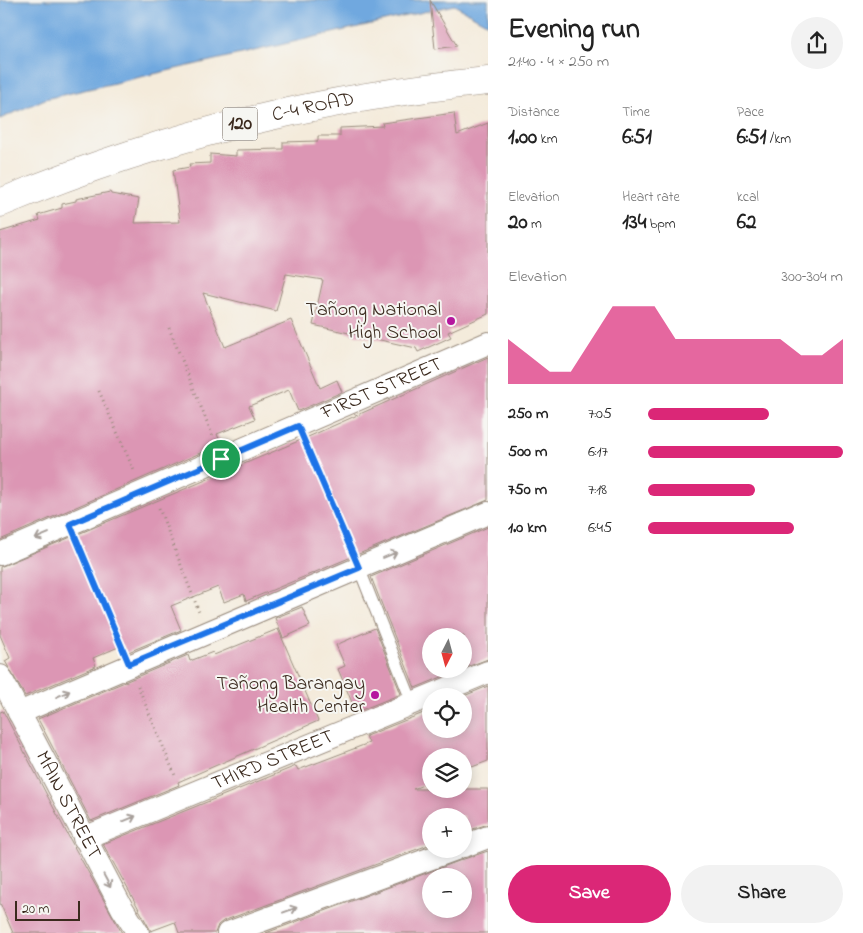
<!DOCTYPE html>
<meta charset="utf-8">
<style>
:root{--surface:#fff;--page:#f2f2f2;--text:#222;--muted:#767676;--accent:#db2777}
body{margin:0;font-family:"Indie Flower",sans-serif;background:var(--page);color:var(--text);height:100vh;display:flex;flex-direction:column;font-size:19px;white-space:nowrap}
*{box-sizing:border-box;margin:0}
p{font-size:16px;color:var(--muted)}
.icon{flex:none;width:28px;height:28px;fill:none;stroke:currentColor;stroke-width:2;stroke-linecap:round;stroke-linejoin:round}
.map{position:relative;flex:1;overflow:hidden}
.side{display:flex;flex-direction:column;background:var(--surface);width:375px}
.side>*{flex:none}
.needle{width:32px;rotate:186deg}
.fabs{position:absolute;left:422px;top:628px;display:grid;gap:10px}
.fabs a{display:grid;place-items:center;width:50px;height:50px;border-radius:50%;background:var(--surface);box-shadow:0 2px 12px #0003;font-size:25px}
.scale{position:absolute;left:15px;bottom:12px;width:65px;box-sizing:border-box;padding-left:5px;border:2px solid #3b2a1e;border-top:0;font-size:14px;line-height:18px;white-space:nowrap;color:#3b2a1e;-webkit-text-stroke:4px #f6f6f2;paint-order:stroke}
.pin{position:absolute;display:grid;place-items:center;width:42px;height:42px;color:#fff;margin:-21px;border:2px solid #fff;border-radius:50%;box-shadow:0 1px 5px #0007}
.round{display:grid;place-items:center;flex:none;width:52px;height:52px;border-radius:26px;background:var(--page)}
.overview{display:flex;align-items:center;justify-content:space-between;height:85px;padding:0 20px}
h1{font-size:28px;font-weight:700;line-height:38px}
.metrics{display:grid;grid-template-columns:repeat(3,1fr);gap:8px;height:85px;padding:5px 20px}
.metrics div{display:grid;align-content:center}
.metrics b{font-size:21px;font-weight:700}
.metrics small{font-size:14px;font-weight:400}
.metrics p{font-size:14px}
.chart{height:140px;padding:10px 20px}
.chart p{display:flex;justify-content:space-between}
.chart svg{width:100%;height:90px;margin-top:5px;fill:var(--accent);opacity:.7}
.primary-button{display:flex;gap:10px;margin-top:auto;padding:10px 20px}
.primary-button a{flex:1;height:58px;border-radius:30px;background:var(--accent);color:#fff;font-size:20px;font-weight:700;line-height:58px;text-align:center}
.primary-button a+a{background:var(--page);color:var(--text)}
ul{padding:0 20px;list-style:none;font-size:16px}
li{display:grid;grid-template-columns:80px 60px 1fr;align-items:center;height:38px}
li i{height:12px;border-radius:6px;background:var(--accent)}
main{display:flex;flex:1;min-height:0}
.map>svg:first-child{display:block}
.water{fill:#70a8df;stroke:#56697e}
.building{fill:#dc96b4;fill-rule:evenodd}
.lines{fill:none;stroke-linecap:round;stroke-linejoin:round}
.service-casing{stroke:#988a7c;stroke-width:13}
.minor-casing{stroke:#988a7c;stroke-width:24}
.trunk-casing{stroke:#988a7c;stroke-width:29}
.path{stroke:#988a7c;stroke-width:3;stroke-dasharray:1 4;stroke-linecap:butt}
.service{stroke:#fff;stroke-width:11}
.minor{stroke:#fff;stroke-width:22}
.trunk{stroke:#fff;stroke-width:28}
.oneway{stroke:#a79f9a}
.route-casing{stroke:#fff;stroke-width:10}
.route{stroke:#1a73e8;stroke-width:6}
.poi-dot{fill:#b5179e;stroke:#f6f6f2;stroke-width:2}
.labels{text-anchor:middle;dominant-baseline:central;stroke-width:4;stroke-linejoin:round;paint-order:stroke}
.shield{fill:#f6f6f2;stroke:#73675e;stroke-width:1}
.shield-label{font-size:19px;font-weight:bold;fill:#3b2a1e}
.street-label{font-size:20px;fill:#3b2a1e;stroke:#f6f6f2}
.poi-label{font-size:20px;fill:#3b2a1e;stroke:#f6f6f2;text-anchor:end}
</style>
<main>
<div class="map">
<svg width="488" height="933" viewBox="0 0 488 933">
<rect width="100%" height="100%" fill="#f6f6f2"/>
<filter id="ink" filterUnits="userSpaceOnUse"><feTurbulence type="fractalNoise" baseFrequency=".02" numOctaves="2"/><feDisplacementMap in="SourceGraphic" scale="10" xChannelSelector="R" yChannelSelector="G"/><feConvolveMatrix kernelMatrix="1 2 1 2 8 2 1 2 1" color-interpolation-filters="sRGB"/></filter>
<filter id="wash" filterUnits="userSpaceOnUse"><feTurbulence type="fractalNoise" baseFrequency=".0096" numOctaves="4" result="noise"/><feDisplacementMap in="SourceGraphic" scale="20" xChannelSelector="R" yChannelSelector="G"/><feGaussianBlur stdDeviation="1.12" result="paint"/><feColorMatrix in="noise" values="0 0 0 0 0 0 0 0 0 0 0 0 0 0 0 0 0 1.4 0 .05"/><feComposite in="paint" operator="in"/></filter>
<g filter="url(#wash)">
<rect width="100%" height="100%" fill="#f4ebdb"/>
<path class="water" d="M0,0H488V24L454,5L45,99L0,119Z"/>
<g id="blocks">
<g class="building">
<path d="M430,0L457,46L435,49Z"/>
<path d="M454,113L457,135L488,123V314L448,332L451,337L418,352L416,348L313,325L323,280L286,274L276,311L203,293L225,347L291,320L320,388L337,380L342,392L298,411L289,390L249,406L255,419L217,434L221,444L0,540V232L40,220L38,215L62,208V204L76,201V199L110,192L111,194L139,199L135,223L180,222L173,170L190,167L189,164L210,163V154L236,156V150L283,149V142L318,141V136H340V128L383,126L382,123Z"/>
<path d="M488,357V500L246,601L244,594L224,602L218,587L171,606L181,630L126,653L123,645L93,658L96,666L25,696L5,661L10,658L0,635V567L308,437Z"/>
<path d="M488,527V659L464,668V636H431V669H461L415,688L371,577Z"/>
<path d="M302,607L310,626L283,638L275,618Z"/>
<path d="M375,628L401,694L356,712L338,669L345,666L336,645Z"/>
<path d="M278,629L318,721L178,782L179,785L91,821L38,719L188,655L190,661L213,652L214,655Z"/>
<path d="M488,686V761L464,770V756H431V782L413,789H488V824L464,832V816H431V844L223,921L218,925L215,933H179L175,922L151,931L103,844L296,766L298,770L369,743L366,736L431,710V729H464V696Z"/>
<path d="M3,711L72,843L122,933H13L0,903V712Z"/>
<path d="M488,851V933H266L464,859ZM431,876H464V909H431Z"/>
</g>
</g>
</g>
<g filter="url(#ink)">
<use href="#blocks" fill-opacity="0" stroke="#988a7c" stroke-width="1"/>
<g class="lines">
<g class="service-casing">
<path id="service" d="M359,568L412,702"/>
</g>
<g class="minor-casing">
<g id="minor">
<path id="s1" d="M0,554L488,343"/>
<path id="s2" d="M0,676L122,908L138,933"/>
<path d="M19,713L488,513"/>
<path id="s3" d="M84,838L488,672"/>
<path d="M464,846L488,837"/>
<path d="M228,933L456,849"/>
</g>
</g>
<g class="trunk-casing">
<g id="trunk">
<path id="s4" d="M0,203C155,138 321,97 488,81"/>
</g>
</g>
<g class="path">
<path d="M169,328L214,439"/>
<path d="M99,391L135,473"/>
<path d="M307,444L351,549"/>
<path d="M159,508L199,612"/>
<path d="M78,543L122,646"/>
<path d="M138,686L176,778"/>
</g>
<use href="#service" class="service"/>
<use href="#minor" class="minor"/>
<use href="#trunk" class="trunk"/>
</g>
<defs><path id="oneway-shaft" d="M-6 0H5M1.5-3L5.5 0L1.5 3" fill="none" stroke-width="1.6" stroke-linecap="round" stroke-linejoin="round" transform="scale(1.25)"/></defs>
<g class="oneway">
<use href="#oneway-shaft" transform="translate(42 536) rotate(157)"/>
<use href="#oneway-shaft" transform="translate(390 555) rotate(-23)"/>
<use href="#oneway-shaft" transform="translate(63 694) rotate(-24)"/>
<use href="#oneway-shaft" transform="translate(129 819) rotate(-23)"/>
<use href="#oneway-shaft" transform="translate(107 881) rotate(62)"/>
<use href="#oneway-shaft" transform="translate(290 910) rotate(-20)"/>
</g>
</g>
<g class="lines" filter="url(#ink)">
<g class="route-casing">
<path id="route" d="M298,426L359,568L129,664L70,524Z"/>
</g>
<use href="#route" class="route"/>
</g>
<g class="poi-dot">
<circle cx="451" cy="321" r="5"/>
<circle cx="375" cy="695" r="5"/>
</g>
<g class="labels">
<rect class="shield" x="222.5" y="107.5" width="35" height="33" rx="4"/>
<g class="shield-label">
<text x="240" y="124">120</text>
</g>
<g class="street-label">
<text stroke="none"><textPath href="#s4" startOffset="328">C-4 ROAD</textPath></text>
<text stroke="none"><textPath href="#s1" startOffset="416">FIRST STREET</textPath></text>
<text stroke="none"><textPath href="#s3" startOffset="204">THIRD STREET</textPath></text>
<text stroke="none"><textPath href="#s2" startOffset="146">MAIN STREET</textPath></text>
</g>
<g class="poi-label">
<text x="441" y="310">Tañong National<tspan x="441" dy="23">High School</tspan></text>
<text x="365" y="684">Tañong Barangay<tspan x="365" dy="23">Health Center</tspan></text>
</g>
</g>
</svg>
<div class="fabs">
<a><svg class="needle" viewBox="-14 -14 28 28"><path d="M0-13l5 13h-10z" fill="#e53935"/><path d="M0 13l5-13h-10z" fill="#767676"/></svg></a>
<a><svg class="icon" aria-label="locate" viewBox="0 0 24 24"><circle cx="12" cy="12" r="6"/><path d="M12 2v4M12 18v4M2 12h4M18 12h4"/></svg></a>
<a><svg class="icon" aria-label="layers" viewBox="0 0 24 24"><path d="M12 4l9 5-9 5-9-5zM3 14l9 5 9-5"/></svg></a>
<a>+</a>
<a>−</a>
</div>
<div class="scale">20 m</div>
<div class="pin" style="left:221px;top:459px;background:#1e9e55"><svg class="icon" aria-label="arrive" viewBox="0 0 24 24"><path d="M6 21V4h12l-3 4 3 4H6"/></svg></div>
</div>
<section class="side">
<div class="overview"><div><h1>Evening run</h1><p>21:40 · 4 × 250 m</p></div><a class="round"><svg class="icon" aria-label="share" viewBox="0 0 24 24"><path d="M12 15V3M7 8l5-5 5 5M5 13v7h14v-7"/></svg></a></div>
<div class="metrics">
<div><p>Distance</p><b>1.00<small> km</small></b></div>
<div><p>Time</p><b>6:51</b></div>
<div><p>Pace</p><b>6:51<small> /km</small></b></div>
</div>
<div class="metrics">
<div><p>Elevation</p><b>20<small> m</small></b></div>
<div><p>Heart rate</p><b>134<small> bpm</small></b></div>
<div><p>kcal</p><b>62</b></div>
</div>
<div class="chart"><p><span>Elevation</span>300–304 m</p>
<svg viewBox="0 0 160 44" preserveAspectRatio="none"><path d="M0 44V22L10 30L20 38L30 38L40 22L50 6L60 6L70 6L80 22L90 22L100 22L110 22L120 22L130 22L140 30L150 30L160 22V44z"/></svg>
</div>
<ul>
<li><b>250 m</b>7:05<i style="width:62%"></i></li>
<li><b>500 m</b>6:17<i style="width:100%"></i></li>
<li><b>750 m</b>7:18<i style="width:55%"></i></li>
<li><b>1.0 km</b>6:45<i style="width:75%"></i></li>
</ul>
<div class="primary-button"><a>Save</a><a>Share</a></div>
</section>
</main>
